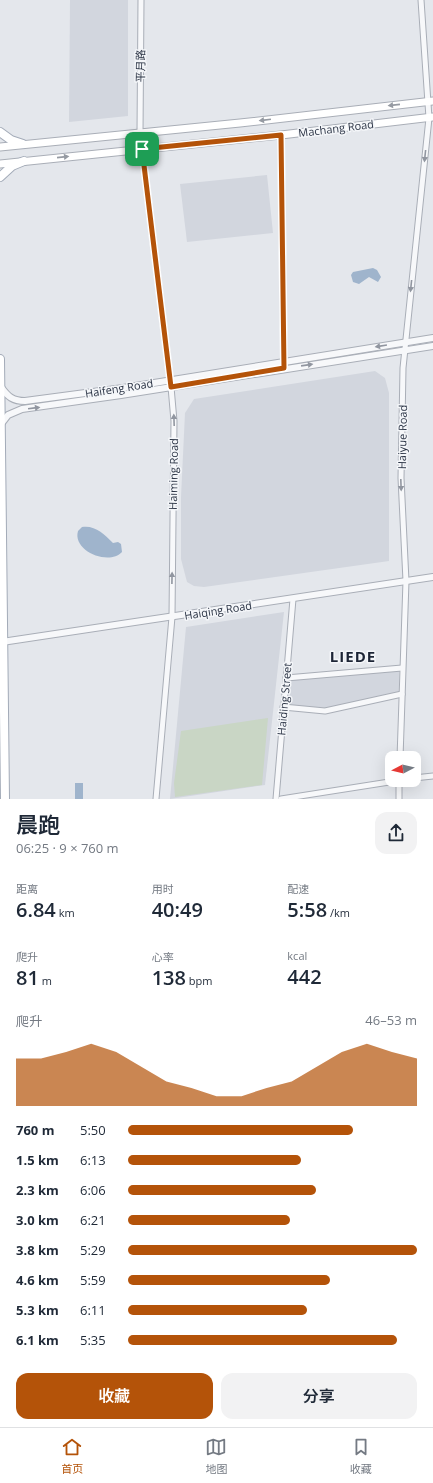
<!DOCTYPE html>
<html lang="zh">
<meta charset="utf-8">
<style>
:root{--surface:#fff;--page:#f2f2f3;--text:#1f2937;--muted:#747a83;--line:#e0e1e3;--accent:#b45309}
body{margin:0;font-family:"Open Sans","Noto Sans SC",sans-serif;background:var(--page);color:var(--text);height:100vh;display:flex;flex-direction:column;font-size:15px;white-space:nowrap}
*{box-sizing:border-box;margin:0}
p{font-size:13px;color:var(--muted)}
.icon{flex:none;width:22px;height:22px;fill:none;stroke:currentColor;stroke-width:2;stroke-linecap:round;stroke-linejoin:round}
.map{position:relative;height:799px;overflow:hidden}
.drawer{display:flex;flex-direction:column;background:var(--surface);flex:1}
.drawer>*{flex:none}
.needle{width:26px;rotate:263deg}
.tools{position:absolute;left:385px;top:751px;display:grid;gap:8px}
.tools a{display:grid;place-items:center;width:36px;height:36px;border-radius:8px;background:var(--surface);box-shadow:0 4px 16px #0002;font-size:20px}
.pin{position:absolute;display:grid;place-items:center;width:34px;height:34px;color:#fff;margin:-17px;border-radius:8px;box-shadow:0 2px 6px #0006}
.round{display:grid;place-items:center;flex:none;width:42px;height:42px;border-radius:12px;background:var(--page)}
.head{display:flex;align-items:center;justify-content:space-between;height:68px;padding:0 16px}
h1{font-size:22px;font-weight:600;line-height:30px}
.metrics{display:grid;grid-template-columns:repeat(3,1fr);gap:6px;height:68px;padding:4px 16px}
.metrics div{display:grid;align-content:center}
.metrics b{font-size:20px;font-weight:600}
.metrics small{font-size:11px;font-weight:400}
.metrics p{font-size:11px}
.chart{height:112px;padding:8px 16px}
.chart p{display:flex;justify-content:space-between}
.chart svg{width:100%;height:72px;margin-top:4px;fill:var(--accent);opacity:.7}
.cta{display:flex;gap:8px;margin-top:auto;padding:8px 16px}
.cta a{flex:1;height:46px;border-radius:12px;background:var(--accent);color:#fff;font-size:16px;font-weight:600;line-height:46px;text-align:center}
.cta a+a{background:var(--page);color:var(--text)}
ul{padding:0 16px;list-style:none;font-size:13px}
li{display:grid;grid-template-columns:64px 48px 1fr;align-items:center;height:30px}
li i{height:10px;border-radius:5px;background:var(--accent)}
.menu{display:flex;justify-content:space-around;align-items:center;height:56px;border-top:1px solid var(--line);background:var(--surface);font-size:11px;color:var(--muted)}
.menu a{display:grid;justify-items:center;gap:2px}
.menu .on{color:var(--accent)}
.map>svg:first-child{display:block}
.built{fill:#d2d6de}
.green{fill:#c9d6c5}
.water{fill:#9fb4cc}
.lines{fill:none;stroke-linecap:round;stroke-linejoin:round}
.minor-casing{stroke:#a9aeb7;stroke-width:7}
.tertiary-casing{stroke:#a9aeb7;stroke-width:8}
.secondary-casing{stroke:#a9aeb7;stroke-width:9}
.primary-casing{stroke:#a3abb8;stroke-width:10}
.minor{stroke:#f7f8fa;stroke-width:5}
.tertiary{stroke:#f7f8fa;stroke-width:6}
.secondary{stroke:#fff;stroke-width:7}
.primary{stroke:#fff;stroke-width:8}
.oneway{fill:#959aa2}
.oneway2{fill:#9196a0}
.route-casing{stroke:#fff;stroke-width:8}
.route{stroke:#b45309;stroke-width:5}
.labels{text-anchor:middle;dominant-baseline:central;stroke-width:3;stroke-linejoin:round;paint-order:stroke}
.street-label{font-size:11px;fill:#2b3445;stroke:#f4f6f9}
.district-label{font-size:15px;font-weight:bold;letter-spacing:1px;fill:#1d2536;stroke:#f4f6f9}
</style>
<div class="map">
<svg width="433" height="799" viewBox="0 0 433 799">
<rect width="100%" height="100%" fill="#e4e7ec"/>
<g class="built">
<path d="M70,0H128V116L69,122Z"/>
<path d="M267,175L273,233L187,242L180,184Z"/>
<path d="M375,371L385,378L389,393V561L204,587L194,586L187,582L181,559V497L185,413L194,399Z"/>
<path d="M284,612L265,785L170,799L186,627Z"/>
<path d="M399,671V692L326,708L287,705L288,680Z"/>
</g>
<path class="green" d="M268,718L262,785L175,797L174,783L181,731Z"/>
<g class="water">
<path d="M373,268L377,270L381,277L378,282L369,277L359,284L353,282L351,275L353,272Z"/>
<path d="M82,527C95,525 104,534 113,543L118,542L121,544L122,552C109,566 72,551 78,531Z"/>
<rect x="75" y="783" width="8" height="16"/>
</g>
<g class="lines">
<g class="minor-casing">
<g id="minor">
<path d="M141,0L140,133L171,387L174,421L172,617L156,799"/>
<path d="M281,135L284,368"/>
<path d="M286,678L402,668"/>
<path d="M283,707L325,711L402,694"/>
<path d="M400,758L406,581L401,478L403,368L429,118L421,0"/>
<path d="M414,778L433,776"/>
<path d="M276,799L293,599"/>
<path d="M281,799L402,780"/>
<path d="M399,799V780"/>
</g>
</g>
<g class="tertiary-casing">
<g id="tertiary">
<path d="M1,387C8,397 13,401 25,401L123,388L433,338"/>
<path d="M1,424L8,415L22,409L121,395L433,346"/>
<path d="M2,642L433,577"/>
</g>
</g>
<g class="secondary-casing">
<g id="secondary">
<path d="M0,147L240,123L433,101"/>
<path d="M0,164L281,135L433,117"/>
</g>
</g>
<g class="primary-casing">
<g id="primary">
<path d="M0,132L11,140L23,144"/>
<path d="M0,177L12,166L24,161"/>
<path d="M0,359L5,799"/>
</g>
</g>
<use href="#minor" class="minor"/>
<use href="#tertiary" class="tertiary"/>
<use href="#secondary" class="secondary"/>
<use href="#primary" class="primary"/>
</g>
<defs><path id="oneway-solid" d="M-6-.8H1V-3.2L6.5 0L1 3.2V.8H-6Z"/></defs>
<g class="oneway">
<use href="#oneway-solid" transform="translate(394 105) rotate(174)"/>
<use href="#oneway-solid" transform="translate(265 120) rotate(173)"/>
<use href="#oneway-solid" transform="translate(63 157) rotate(-6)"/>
</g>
<g class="oneway2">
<use href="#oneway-solid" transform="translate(425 156) rotate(96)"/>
<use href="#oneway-solid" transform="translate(411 286) rotate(96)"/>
<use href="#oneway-solid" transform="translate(381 346) rotate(171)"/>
<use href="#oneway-solid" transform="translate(307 365) rotate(-8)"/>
<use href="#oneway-solid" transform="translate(34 408) rotate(-7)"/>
<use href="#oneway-solid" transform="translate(174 420) rotate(-92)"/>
<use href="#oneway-solid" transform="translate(401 485) rotate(88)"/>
<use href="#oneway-solid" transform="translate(172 578) rotate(-89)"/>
</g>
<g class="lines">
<g class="route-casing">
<path id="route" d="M281,135L284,368L171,387L142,149Z"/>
</g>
<use href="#route" class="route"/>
</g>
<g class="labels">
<g class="street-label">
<text transform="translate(140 66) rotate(-89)">平月路</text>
<text transform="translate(336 128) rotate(-7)">Machang Road</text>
<text transform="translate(119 388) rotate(-9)">Haifeng Road</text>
<text transform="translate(402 437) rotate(-89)">Haiyue Road</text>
<text transform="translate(173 474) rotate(-89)">Haiming Road</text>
<text transform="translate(218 610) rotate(-9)">Haiqing Road</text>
<text transform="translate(284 699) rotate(-85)">Haiding Street</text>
</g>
<g class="district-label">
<text x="353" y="656">LIEDE</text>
</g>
</g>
</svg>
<div class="tools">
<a><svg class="needle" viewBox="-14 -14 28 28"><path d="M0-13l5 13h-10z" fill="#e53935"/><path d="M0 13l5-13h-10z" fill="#747a83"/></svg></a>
</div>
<div class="pin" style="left:142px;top:149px;background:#1e9e55"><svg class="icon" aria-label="arrive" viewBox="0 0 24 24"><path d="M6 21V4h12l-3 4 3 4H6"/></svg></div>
</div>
<section class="drawer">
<div class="head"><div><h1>晨跑</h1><p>06:25 · 9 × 760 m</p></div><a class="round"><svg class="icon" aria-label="share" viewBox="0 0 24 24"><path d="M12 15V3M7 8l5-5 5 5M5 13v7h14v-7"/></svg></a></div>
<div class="metrics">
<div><p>距离</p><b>6.84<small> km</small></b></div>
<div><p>用时</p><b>40:49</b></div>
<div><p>配速</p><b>5:58<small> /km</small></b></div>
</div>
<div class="metrics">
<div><p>爬升</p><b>81<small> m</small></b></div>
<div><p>心率</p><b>138<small> bpm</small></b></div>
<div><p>kcal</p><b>442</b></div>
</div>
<div class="chart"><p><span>爬升</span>46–53 m</p>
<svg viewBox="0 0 160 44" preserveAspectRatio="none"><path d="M0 44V15L10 15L20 11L30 6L40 11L50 20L60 29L70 33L80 38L90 38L100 33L110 29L120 20L130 11L140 6L150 11L160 15V44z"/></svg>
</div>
<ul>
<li><b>760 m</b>5:50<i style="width:78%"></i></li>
<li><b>1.5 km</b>6:13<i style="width:60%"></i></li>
<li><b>2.3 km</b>6:06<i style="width:65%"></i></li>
<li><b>3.0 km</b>6:21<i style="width:56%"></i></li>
<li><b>3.8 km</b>5:29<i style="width:100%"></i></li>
<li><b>4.6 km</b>5:59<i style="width:70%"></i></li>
<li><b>5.3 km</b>6:11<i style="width:62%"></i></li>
<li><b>6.1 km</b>5:35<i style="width:93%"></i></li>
</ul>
<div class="cta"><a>收藏</a><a>分享</a></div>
</section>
<nav class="menu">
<a class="on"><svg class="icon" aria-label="home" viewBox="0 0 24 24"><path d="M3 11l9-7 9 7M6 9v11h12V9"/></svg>首页</a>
<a><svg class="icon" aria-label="map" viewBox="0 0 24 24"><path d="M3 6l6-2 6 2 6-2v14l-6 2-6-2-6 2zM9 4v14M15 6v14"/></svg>地图</a>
<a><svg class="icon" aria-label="saved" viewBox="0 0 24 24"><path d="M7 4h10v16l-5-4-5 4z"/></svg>收藏</a>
</nav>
